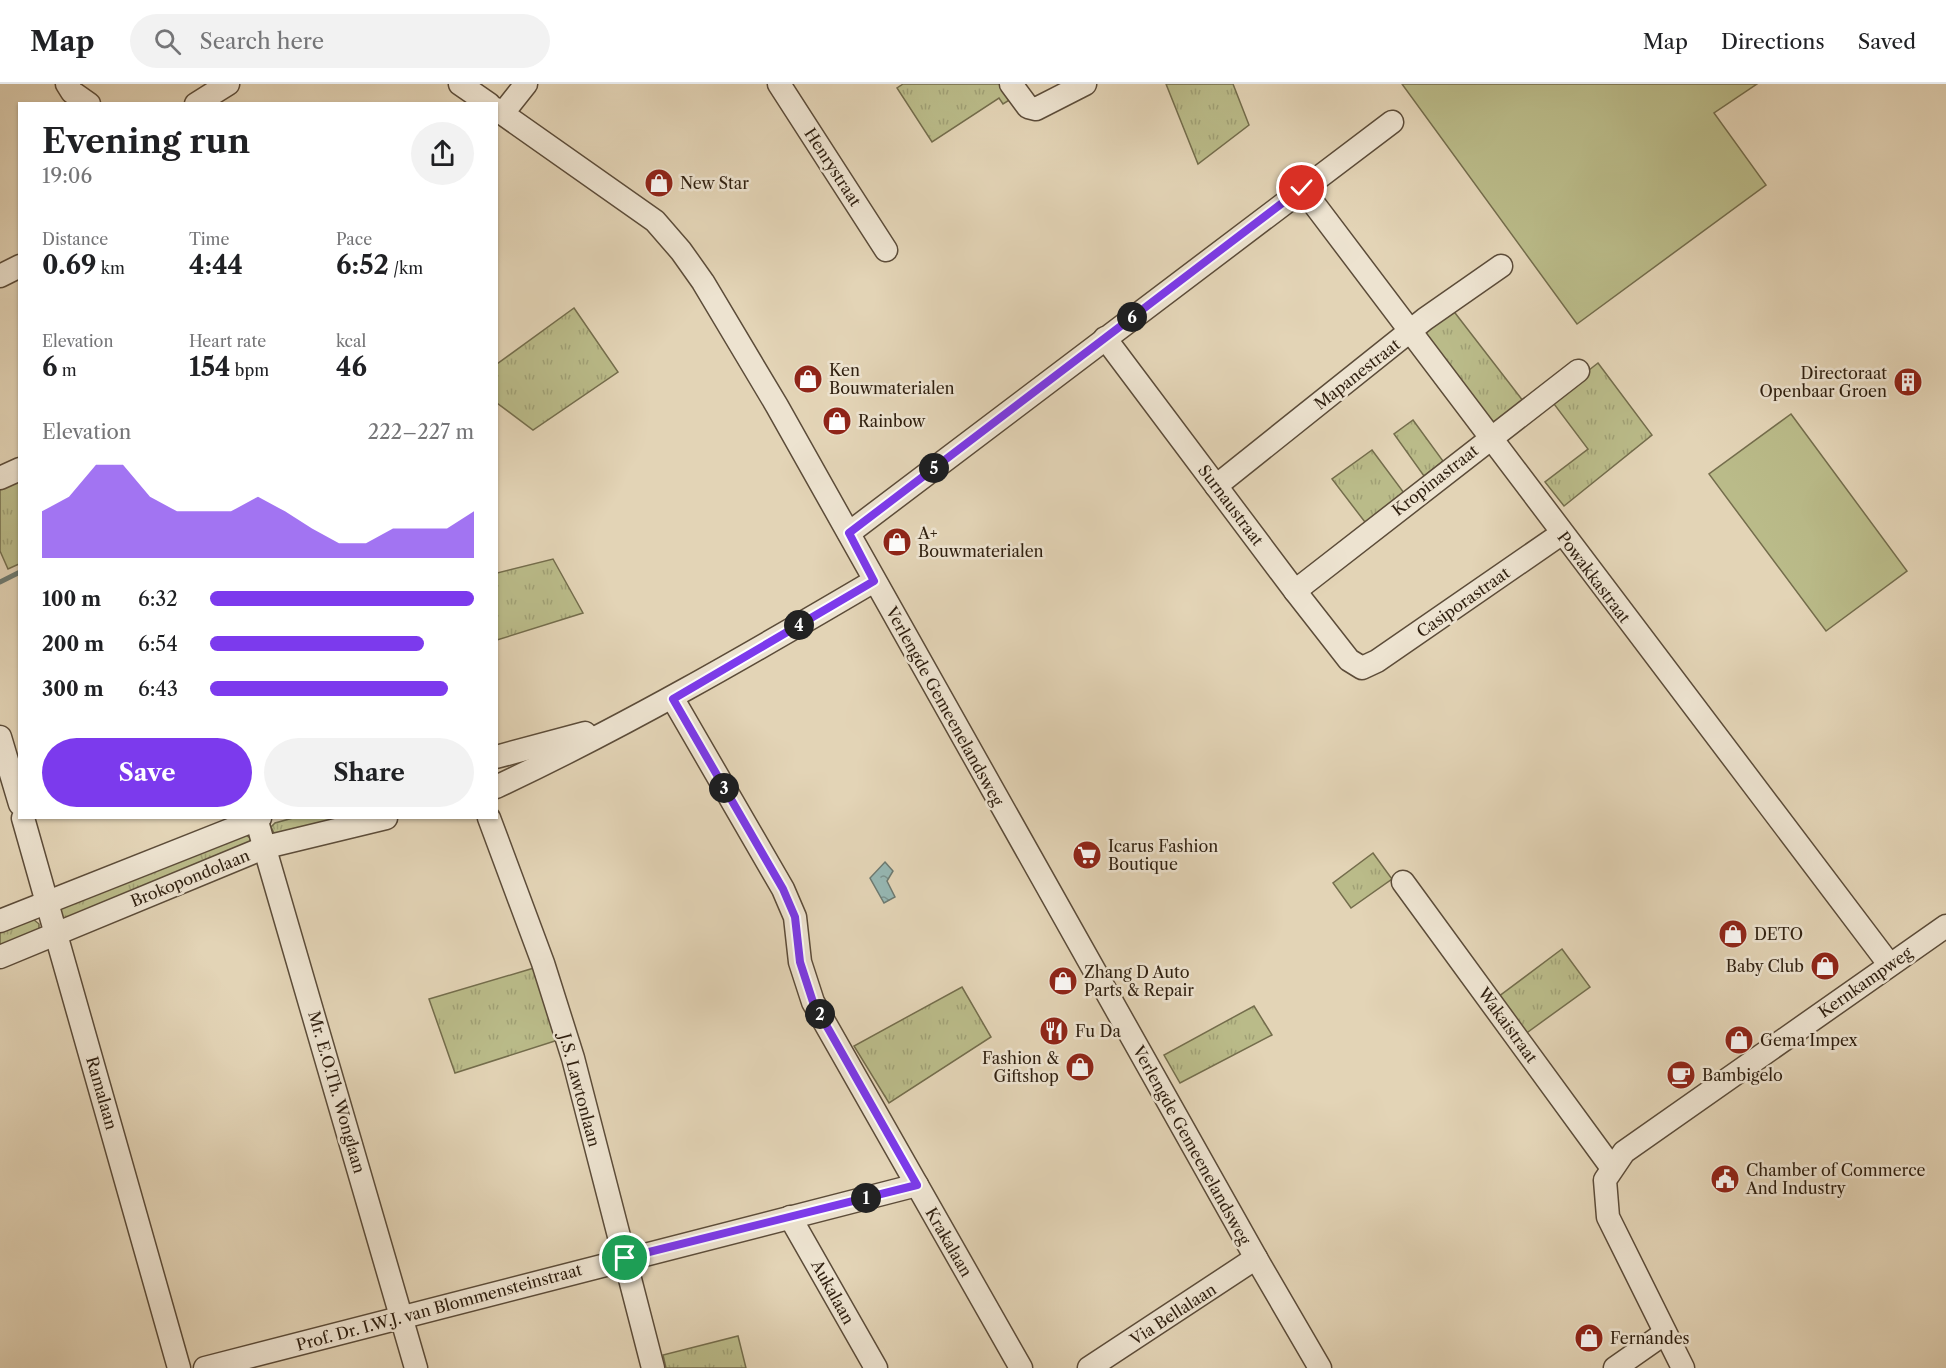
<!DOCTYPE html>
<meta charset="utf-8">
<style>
:root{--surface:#fff;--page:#f2f2f2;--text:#202124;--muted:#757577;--line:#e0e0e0;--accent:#7c3aed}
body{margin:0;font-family:"Libre Caslon Text",serif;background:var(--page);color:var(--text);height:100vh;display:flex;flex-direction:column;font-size:22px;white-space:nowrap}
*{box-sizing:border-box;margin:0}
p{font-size:20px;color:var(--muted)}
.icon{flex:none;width:33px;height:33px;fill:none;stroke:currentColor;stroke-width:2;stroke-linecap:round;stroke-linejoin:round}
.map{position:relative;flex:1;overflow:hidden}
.details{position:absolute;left:18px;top:18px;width:480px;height:717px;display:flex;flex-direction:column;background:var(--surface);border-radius:0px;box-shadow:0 2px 4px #0004}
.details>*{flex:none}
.pin{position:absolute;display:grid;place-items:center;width:51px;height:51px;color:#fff;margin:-26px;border:3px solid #fff;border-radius:50%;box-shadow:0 2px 6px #0007}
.km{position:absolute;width:30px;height:30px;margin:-15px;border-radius:50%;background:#222;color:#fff;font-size:16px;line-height:30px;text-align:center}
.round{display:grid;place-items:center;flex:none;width:63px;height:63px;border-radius:32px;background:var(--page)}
.head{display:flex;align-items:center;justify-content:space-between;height:102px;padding:0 24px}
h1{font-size:33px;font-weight:800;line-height:45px}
.figures{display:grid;grid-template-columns:repeat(3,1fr);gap:9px;height:102px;padding:6px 24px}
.figures div{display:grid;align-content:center}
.figures b{font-size:26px;font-weight:800}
.figures small{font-size:16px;font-weight:400}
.figures p{font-size:16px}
.chart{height:168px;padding:12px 24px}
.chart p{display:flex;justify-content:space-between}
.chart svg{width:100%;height:108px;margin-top:6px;fill:var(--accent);opacity:.7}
.cta{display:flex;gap:12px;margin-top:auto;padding:12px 24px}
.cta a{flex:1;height:69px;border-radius:36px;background:var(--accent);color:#fff;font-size:24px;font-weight:800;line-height:69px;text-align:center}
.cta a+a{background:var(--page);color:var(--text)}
ul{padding:0 24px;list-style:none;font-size:20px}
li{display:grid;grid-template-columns:96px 72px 1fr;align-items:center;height:45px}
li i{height:15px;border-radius:8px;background:var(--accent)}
header{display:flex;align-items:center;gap:36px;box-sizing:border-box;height:84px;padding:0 30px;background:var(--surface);border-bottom:2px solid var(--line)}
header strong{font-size:28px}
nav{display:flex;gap:33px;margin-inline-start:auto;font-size:21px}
.search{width:420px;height:54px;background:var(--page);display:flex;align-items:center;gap:15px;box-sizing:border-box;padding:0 21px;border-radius:33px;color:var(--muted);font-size:22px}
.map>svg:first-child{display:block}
.grass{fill:url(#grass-tufts);stroke:#746d4c;stroke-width:1.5}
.pitch{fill:#babb89;stroke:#746d4c;stroke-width:1.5}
.water{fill:url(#water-ripples);stroke:#6d7a71;stroke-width:1.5}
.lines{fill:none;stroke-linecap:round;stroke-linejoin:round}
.stream{stroke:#6d7a71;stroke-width:5}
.minor-casing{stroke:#5c4c39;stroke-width:25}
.minor{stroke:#ede3d0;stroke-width:22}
.route-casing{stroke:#fff;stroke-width:12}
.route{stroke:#7c3aed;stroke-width:8}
.labels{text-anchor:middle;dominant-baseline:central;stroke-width:5;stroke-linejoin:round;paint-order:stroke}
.street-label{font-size:16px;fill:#2f1f0f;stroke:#ede3d0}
.poi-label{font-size:16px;fill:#2f1f0f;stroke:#ede3d0;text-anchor:start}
</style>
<header>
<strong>Map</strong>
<div class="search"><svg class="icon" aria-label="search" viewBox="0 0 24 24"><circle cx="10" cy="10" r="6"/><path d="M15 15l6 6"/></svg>Search here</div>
<nav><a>Map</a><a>Directions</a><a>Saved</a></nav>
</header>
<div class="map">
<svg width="1946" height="1284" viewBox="0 0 1946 1284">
<defs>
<pattern id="grass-tufts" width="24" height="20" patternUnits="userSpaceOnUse" patternTransform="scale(1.5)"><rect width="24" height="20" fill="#babb89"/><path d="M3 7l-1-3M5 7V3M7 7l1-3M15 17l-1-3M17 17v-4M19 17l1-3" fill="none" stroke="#a0a075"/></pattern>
<pattern id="water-ripples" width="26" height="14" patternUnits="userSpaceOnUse" patternTransform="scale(1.5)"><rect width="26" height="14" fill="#96b7b3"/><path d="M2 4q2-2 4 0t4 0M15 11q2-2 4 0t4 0" fill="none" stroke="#7b9490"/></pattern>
</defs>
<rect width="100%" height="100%" fill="#e3d4b6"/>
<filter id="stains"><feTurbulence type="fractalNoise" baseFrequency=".00333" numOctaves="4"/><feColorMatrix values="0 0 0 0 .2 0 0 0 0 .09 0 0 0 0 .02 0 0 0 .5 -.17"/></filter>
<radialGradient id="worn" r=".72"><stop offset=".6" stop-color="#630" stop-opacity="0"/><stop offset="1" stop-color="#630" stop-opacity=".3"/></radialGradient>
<g class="grass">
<path d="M903,0H1001L1011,15L1003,20L999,14L932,58L897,4Z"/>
<path d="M1166,0H1233L1249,41L1198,80Z"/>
<path d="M574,224L618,288L533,346L497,319V280Z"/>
<path d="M1452,225L1527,322L1494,345L1423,249Z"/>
<path d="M1598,279L1652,351L1564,422L1545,398L1588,365L1551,316Z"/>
<path d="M1413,336L1443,377L1424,392L1394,350Z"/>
<path d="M1372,366L1407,413L1368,442L1332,395Z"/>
<path d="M19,397V480L8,485L0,467V406Z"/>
<path d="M553,475L583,529L497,556V489Z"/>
<path d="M293,734H361L275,751L271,743L275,739Z"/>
<path d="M246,751L250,754V759L66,836L62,834L60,826L63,823Z"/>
<path d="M1373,769L1392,795L1351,824L1333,799Z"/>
<path d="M33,835L39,840V847L0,864V847Z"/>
<path d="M1562,865L1590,903L1521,953L1494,916Z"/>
<path d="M534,884L558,956L455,989L429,915Z"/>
<path d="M962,903L991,953L889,1019L854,962Z"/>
<path d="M1254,922L1272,951L1180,999L1164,971Z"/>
<path d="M738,1252L746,1284H666L663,1271Z"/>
</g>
<g class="pitch">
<path d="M1402,0H1757L1714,29L1766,101L1577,240Z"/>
<path d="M1791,330L1907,487L1826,547L1709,390Z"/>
</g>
<path class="water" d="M885,778L893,787L887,797L895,813L884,819L870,794Z"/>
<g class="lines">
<path class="stream" d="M0,498L20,488"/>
<g class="minor-casing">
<g id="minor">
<path d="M67,0L72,8L89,20"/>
<path d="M460,0L489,20"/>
<path d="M779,0L886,166"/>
<path d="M1011,0L1028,23L1036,25L1085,0"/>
<path d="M196,20L228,0"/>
<path d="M496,25L655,137L681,167L703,198L777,322L1256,1174L1320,1284"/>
<path d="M503,29L526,0"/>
<path d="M1302,104L1889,880"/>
<path d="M0,192L20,182"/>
<path d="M1105,254L1295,507L1349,576L1362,584L1377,577L1561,450"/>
<path d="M0,394L20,385"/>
<path d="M1216,402L1425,235L1501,182"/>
<path d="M849,449L1392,38"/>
<path d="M1295,507L1578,287"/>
<path d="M673,615L783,805L795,833L800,878L813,918L1021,1284"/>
<path d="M0,653L20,720"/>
<path d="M496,673L585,649"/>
<path d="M496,703C626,642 750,570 874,497"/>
<path d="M23,734L179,1284"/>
<path d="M256,734L416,1284"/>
<path d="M489,734L543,879L573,974L653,1284"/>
<path d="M1403,798L1612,1084"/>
<path d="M0,837L260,734"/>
<path d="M0,873L266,763L386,734"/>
<path d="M790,1133L876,1284"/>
<path d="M205,1284L917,1101"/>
<path d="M1089,1284L1256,1174"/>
<path d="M1615,1284L1665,1249"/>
<path d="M1683,1284L1608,1133L1605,1096L1624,1068L1946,842"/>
</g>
</g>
<use href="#minor" class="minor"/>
</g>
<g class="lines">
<g class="route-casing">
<path id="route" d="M625,1174L917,1101L813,918L800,878L795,833L783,805L673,615L874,497L849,449L1302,104"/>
</g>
<use href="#route" class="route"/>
</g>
<defs>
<g id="shop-disc" transform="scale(1.5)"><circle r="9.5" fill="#8f2418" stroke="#ede3d0"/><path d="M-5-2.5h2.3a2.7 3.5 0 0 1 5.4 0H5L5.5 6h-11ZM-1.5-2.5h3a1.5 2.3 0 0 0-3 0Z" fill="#fff"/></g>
<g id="building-disc" transform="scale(1.5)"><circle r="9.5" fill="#8f2418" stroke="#ede3d0"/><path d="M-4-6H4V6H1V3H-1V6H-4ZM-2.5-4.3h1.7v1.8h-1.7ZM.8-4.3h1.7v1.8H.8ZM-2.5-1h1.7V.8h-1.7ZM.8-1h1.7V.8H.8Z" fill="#fff"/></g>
<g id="supermarket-disc" transform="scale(1.5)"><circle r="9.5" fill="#8f2418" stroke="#ede3d0"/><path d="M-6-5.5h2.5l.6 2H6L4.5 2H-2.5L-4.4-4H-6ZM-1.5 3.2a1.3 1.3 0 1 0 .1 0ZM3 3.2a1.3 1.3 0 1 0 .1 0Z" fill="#fff"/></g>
<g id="restaurant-disc" transform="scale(1.5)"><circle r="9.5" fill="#8f2418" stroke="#ede3d0"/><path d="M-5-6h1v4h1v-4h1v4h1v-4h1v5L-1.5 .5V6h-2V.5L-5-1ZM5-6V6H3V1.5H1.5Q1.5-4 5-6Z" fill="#fff"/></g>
<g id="cafe-disc" transform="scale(1.5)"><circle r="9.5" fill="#8f2418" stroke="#ede3d0"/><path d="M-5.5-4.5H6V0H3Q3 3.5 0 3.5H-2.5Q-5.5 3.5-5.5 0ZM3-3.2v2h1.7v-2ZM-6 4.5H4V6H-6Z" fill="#fff"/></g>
<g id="civic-disc" transform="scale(1.5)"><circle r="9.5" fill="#8f2418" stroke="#ede3d0"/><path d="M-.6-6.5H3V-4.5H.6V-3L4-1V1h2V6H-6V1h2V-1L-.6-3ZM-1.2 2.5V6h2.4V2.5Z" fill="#fff"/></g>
</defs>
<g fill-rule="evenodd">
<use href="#shop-disc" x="659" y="99"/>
<use href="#shop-disc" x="808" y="295"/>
<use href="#building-disc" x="1908" y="298"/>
<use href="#shop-disc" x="837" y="337"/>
<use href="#shop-disc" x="897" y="458"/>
<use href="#supermarket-disc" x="1087" y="771"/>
<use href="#shop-disc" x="1733" y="850"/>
<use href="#shop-disc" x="1825" y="882"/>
<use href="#shop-disc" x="1063" y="897"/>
<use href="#restaurant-disc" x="1054" y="947"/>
<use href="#shop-disc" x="1739" y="956"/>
<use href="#shop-disc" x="1080" y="983"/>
<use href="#cafe-disc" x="1681" y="991"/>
<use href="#civic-disc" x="1725" y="1095"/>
<use href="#shop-disc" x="1589" y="1254"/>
</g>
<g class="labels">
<g class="street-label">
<text transform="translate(833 83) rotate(57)">Henrystraat</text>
<text transform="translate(1357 290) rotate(-38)">Mapanestraat</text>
<text transform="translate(1435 396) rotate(-38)">Kropinastraat</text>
<text transform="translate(1231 421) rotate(53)">Surnaustraat</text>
<text transform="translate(1594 493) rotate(53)">Powakkastraat</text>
<text transform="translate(1463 518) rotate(-35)">Casiporastraat</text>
<text transform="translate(945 622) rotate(61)">Verlengde Gemeenelandsweg</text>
<text transform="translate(190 794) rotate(-22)">Brokopondolaan</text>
<text transform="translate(1865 898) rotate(-35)">Kernkampweg</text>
<text transform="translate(1508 941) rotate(54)">Wakaistraat</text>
<text transform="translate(580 1006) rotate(75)">J.S. Lawtonlaan</text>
<text transform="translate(337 1008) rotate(74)">Mr. E.O.Th. Wonglaan</text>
<text transform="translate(102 1009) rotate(74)">Ramalaan</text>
<text transform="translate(1192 1061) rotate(61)">Verlengde Gemeenelandsweg</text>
<text transform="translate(949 1158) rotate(60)">Krakalaan</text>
<text transform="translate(833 1208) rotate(61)">Aukalaan</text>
<text transform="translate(439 1223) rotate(-15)">Prof. Dr. I.W.J. van Blommensteinstraat</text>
<text transform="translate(1173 1230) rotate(-33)">Via Bellalaan</text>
</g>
<g class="poi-label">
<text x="680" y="99">New Star</text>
<text x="829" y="286">Ken<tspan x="829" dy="18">Bouwmaterialen</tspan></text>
<text x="1887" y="289" text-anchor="end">Directoraat<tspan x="1887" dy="18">Openbaar Groen</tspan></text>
<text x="858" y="337">Rainbow</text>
<text x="918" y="449">A+<tspan x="918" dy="18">Bouwmaterialen</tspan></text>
<text x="1108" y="762">Icarus Fashion<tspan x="1108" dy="18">Boutique</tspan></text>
<text x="1754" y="850">DETO</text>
<text x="1804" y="882" text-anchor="end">Baby Club</text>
<text x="1084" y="888">Zhang D Auto<tspan x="1084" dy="18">Parts &amp; Repair</tspan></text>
<text x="1075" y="947">Fu Da</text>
<text x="1760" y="956">Gema Impex</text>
<text x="1059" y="974" text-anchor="end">Fashion &amp;<tspan x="1059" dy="18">Giftshop</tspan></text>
<text x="1702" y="991">Bambigelo</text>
<text x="1746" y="1086">Chamber of Commerce<tspan x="1746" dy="18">And Industry</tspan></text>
<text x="1610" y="1254">Fernandes</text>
</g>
</g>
<rect width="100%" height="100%" filter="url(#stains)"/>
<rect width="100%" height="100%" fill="url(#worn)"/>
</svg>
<div class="pin" style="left:625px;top:1174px;background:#1e9e55"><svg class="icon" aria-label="arrive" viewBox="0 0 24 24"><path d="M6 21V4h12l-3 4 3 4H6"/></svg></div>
<div class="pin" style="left:1302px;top:104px;background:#d93025"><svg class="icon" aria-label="check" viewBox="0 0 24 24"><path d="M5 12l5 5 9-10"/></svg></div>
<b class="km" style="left:866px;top:1114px">1</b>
<b class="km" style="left:820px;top:930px">2</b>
<b class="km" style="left:724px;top:704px">3</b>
<b class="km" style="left:799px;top:541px">4</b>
<b class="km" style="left:934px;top:384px">5</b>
<b class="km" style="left:1132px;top:233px">6</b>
<section class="details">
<div class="head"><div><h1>Evening run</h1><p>19:06</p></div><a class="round"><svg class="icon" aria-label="share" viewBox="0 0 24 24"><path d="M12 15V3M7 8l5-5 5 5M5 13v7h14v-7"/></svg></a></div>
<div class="figures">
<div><p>Distance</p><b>0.69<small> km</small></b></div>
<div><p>Time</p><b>4:44</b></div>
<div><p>Pace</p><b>6:52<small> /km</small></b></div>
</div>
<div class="figures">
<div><p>Elevation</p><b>6<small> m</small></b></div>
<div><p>Heart rate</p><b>154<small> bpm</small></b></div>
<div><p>kcal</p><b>46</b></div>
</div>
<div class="chart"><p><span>Elevation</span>222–227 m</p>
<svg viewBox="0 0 160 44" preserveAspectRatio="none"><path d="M0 44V25L10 19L20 6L30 6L40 19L50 25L60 25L70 25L80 19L90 25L100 32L110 38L120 38L130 32L140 32L150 32L160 25V44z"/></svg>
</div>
<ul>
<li><b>100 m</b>6:32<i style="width:100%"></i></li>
<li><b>200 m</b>6:54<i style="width:81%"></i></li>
<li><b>300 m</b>6:43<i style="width:90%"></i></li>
</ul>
<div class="cta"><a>Save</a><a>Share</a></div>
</section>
</div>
